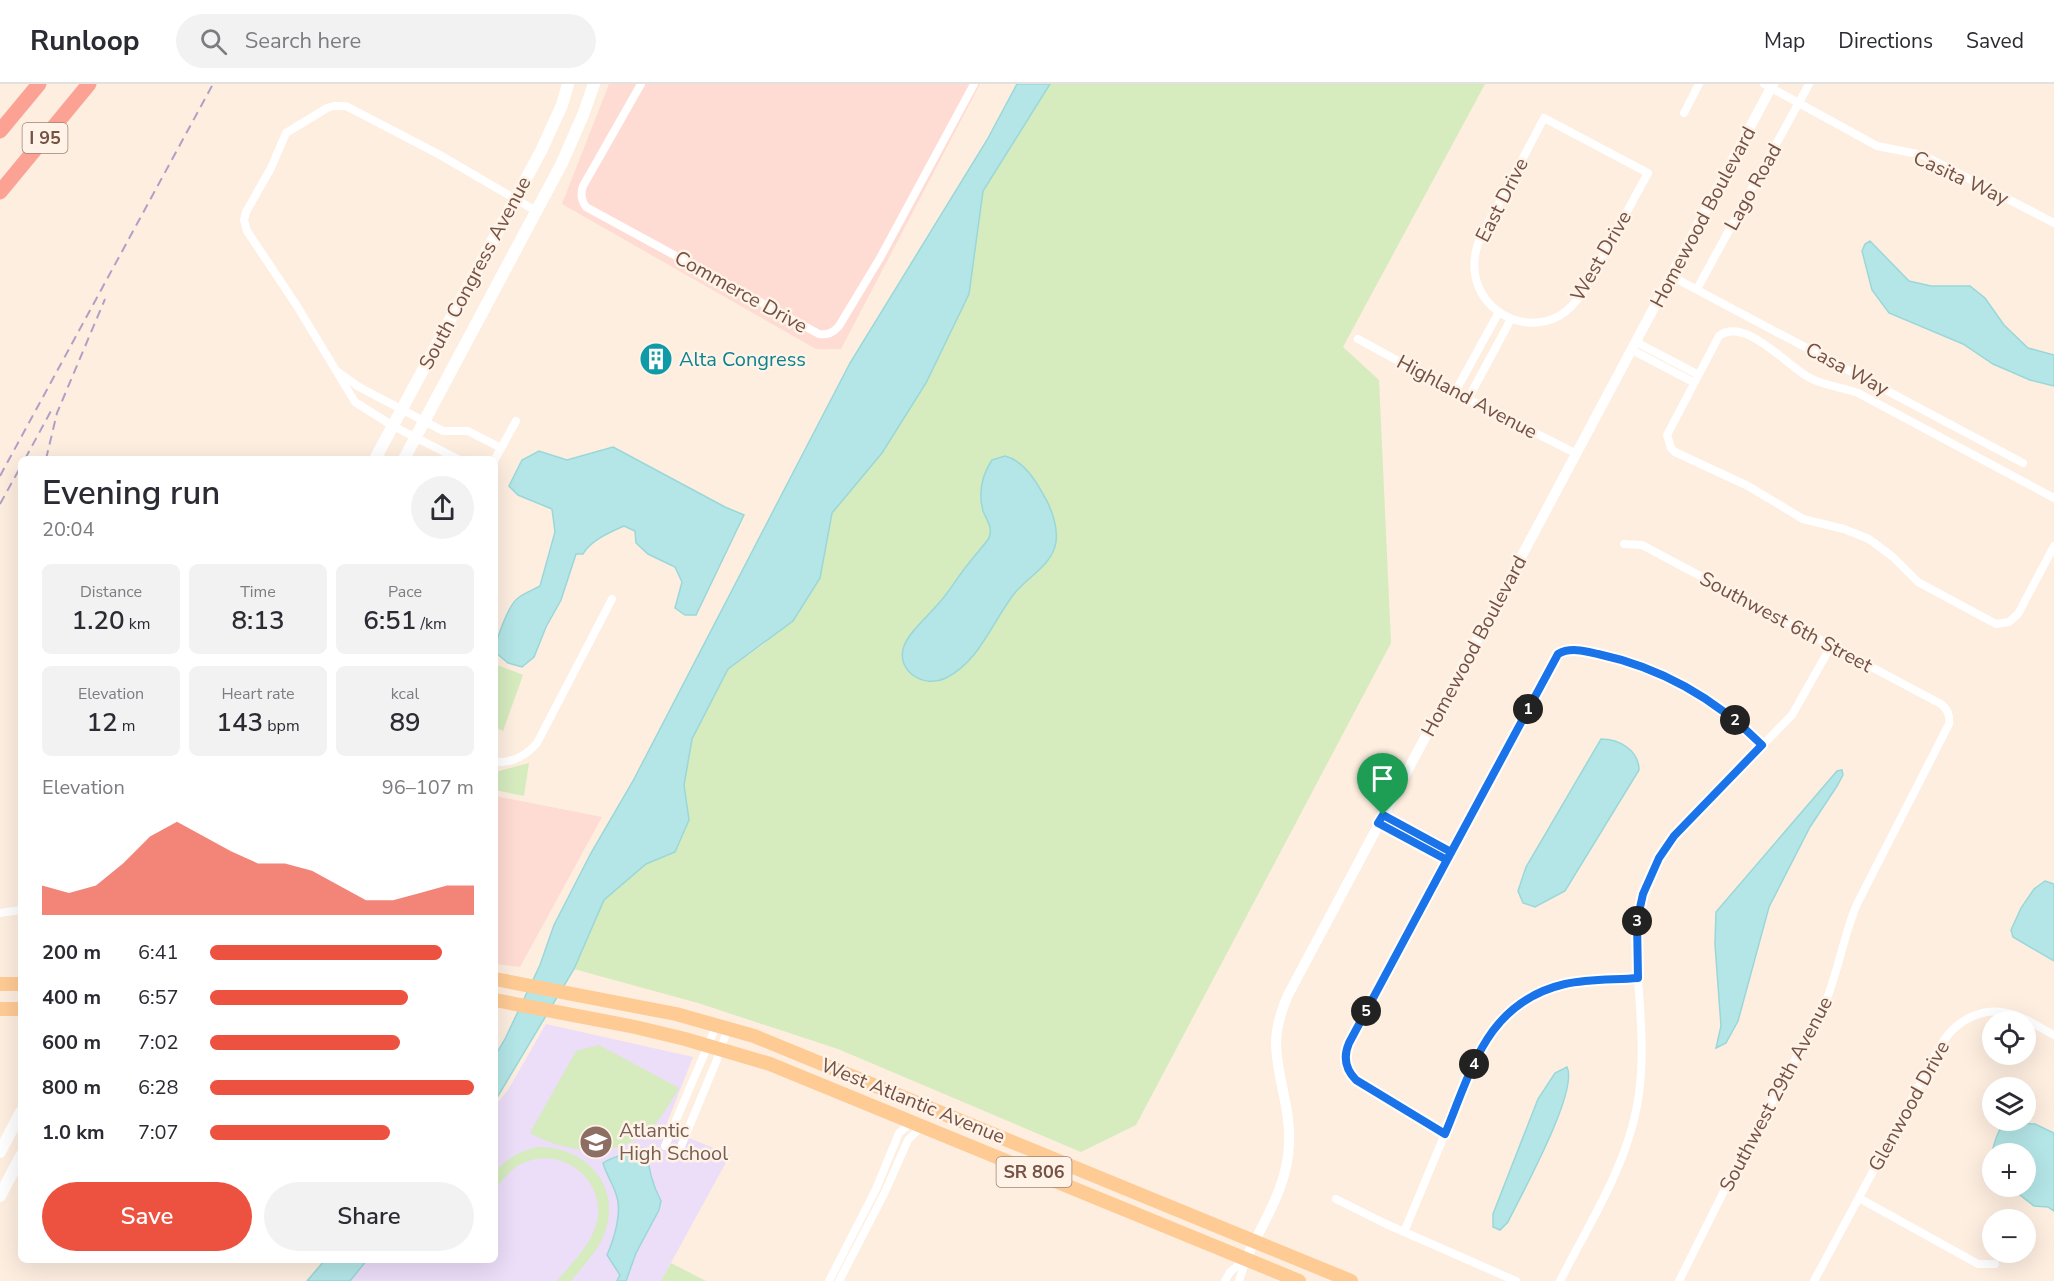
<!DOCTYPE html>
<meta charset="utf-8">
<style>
:root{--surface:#fff;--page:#f2f2f3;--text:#2b2b33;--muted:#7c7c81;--line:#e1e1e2;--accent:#ed513f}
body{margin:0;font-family:"Nunito Sans",sans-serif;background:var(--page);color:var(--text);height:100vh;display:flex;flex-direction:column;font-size:22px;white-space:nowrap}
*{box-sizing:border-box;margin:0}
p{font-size:20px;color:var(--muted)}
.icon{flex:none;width:33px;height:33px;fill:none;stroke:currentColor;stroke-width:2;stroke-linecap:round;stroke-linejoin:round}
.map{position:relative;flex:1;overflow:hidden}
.details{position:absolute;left:18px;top:372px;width:480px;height:807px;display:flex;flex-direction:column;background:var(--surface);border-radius:9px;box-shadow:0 6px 24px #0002}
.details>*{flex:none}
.buttons{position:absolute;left:1982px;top:927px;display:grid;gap:12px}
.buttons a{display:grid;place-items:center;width:54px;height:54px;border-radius:50%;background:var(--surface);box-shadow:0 6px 24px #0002;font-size:30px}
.pin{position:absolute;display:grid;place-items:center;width:51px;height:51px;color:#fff;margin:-62px -26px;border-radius:50% 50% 50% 0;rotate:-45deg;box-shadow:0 0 6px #0007}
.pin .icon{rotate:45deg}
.km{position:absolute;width:30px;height:30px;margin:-15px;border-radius:50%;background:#222;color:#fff;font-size:16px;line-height:30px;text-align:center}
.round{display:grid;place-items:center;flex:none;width:63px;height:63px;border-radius:32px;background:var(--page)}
.overview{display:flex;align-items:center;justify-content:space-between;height:102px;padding:0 24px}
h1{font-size:33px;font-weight:600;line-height:45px}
.stats{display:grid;grid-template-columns:repeat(3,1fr);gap:9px;height:102px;padding:6px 24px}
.stats div{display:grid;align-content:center;border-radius:9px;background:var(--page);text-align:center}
.stats b{font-size:26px;font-weight:600}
.stats small{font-size:16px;font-weight:400}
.stats p{font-size:16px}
.chart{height:168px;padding:12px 24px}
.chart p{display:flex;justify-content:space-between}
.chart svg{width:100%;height:108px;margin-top:6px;fill:var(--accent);opacity:.7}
.primary-button{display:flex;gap:12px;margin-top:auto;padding:12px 24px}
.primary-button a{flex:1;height:69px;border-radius:36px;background:var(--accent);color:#fff;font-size:24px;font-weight:600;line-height:69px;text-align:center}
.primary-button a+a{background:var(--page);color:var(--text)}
ul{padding:0 24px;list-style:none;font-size:20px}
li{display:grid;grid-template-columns:96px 72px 1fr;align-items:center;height:45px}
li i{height:15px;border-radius:8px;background:var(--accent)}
header{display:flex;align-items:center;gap:36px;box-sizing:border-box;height:84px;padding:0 30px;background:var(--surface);border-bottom:2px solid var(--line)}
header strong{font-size:28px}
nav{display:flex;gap:33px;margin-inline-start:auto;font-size:21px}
.search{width:420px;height:54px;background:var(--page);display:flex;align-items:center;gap:15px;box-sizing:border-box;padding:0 21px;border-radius:33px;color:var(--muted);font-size:22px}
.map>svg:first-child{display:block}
.commercial{fill:#fedbd3}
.education{fill:#ecddf9}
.green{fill:#d6ebbe}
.water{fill:#b4e6e7;stroke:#9ad7d9;stroke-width:1.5}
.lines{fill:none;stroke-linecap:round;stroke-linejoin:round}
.minor{stroke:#fff;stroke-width:8}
.tertiary{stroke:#fff;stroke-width:10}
.secondary{stroke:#fff;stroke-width:12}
.primary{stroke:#ffcb95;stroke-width:14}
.motorway{stroke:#fba294;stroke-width:15}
.rail{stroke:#b09fc6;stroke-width:2;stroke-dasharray:9 6;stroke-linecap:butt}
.route-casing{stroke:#fff;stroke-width:12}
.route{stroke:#1a73e8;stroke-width:8}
.labels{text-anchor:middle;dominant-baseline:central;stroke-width:5;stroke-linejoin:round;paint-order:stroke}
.shield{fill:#fff3e7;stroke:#9e8276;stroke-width:1.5}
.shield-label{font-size:18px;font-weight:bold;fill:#755146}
.street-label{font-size:20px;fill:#755146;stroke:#fff3e7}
.culture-label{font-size:20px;fill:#0d838f;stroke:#fff3e7;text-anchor:start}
.education-label{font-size:20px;fill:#785e54;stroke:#fff3e7;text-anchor:start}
</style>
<header>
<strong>Runloop</strong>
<div class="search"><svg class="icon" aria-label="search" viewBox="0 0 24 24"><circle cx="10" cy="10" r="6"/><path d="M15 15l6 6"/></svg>Search here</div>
<nav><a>Map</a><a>Directions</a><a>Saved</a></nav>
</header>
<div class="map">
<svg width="2054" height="1197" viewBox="0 0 2054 1197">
<rect width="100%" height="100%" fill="#fdeee0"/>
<g class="commercial">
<path d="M609,0H980L841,265H816L562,120Z"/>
<path d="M495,712L602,733L520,883L495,880Z"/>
</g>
<path class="education" d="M546,940L693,973L665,1044L730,1071L661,1197H350L367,1176H495V1022L508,1006Z"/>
<g class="green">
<path d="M1050,0H1485L1343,263L1379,296L1391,559L1136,1041L1081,1068L838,965L698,919L574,885L604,816L646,780L675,768L689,736L684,701L692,655L728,585L764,560L820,494L832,429L882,369L926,299L969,210L983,107Z"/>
<path d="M495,580L523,591L503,647L495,643Z"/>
<path d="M529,679L524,712L495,706V688Z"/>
<path d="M599,961L679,1004C670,1019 662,1034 649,1046C615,1076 566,1069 530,1049L576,967Z"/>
<path d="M538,1063C584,1062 622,1101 605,1148C599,1166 583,1182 571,1197H557C570,1181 588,1164 595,1144C611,1100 563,1059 521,1080C510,1086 503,1095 495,1105V1088C507,1074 520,1067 538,1063Z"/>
<path d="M671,1179L706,1197H661Z"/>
</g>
<g class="water">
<path d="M1017,0H1050L983,107L969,210L926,299L882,369L832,429L820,494L793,537L728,585L692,655L684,701L689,736L675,768L646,780L604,816L574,885L495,1017V972L505,955L540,881L554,841L591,769L633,697L850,279L987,56Z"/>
<path d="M1870,157L1909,197L1931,202H1970L1985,214L2004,241L2028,264L2054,271V302L2030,296L1993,280L1963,260L1889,229L1872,206L1862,167L1865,160Z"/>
<path d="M613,363L725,423L744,431L696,531H685L675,524L682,498L675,483L648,470L636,459L635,447L624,442C610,448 590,457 583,470H576L561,516L546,543L534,573L522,583L508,579L495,568C495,557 509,520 518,514C524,509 533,506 540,502L555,448L552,425L518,411L509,402L522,376L539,367L567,376Z"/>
<path d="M1005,372C1022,376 1035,395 1043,410C1051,423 1058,442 1056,458C1052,482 1028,492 1014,510C992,538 980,577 946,594C924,605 895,587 904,562C909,548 929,531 939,519C950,507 958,492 969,479C975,471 983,463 989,454C993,443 987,437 983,427C978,408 982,391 992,376Z"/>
<path d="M1601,655C1619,655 1639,666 1639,686L1565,807L1535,823L1523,819L1518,807L1526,783Z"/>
<path d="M1842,686L1843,691L1837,702L1810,743L1769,823L1738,937L1726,959L1716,964L1721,942L1715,860L1716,828L1837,687Z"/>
<path d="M2045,797L2054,800V877L2013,853L2011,846L2021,824L2034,805Z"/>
<path d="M1567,983C1579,1007 1521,1111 1508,1138L1500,1146L1493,1143V1130L1538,1015L1555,989Z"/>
<path d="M2017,1039L2035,1040L2054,1049V1127L2048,1123L2034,1122L2010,1103L2025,1102V1070H1992V1087C1990,1071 1993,1059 2000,1045Z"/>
<path d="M643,1064L647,1066C648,1085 652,1100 661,1117L659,1126L636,1169L626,1197H617L620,1191L607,1171C614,1155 623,1127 616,1110C613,1100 606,1090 603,1079C614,1071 631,1070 643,1064Z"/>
<path d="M325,1176H367L350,1197H307Z"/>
</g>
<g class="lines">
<g class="minor">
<path d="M641,0L583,102C580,110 581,116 586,123L819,250C828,251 833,249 839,242L880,174L974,0"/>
<path d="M1764,0L1877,62L1923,71L2054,139"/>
<path d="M1684,29L1699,0"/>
<path d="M1544,34L1648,89L1584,206C1577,217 1570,226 1559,232C1518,254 1468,219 1475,173C1477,154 1490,136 1499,119C1514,91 1529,63 1544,34Z"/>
<path d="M1671,192L2023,379"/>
<path d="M1697,205L1809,0"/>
<path d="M1358,255L1468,315L1577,370"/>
<path d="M1636,258L1697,290"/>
<path d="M1632,266L1693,298"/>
<path d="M338,288L359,303L443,347H468L501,364"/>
<path d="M1455,308L1499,228"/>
<path d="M1468,315L1511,235"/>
<path d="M458,375L393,342L355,318L297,222L247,147L244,136L246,128L271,84L286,49L327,24L334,22H346L440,71L536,127"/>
<path d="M495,375L516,337"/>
<path d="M2054,414L1858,309C1842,303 1825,302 1810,294C1787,282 1745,232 1719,252L1667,351L1671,364L1675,368L1748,402L1803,435L1844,445L1869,455L1893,473L1918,498L1996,540L2009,538L2018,530L2054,462"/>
<path d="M1624,460L1642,461L1941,620C1948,626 1950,631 1949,640L1857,820C1843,853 1838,889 1824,922L1726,1103L1679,1197"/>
<path d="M495,678C513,679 526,672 537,659L612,515"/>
<path d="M1383,731L1451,768"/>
<path d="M1378,739L1447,775"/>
<path d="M0,829L21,826"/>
<path d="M1445,1050L1356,996C1347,987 1344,978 1346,965L1558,570C1570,563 1585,567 1598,570C1663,584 1716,615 1762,661"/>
<path d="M665,1062L717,940"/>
<path d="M679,1067L716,978L728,944"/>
<path d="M1859,1114L1978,1180H1995"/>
<path d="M1336,1115L1386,1140L1516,1197"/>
<path d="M1404,1148L1479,968L1499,938L1527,916L1554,903L1578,898L1638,894"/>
<path d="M829,1197L876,1105L899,1049L912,1038"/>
<path d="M839,1197L885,1108L908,1056L922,1042"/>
<path d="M1225,1197L1230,1188L1246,1175"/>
<path d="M1239,1197L1246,1175"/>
<path d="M1560,1197C1588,1142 1626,1083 1637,1022C1645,979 1641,937 1638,894C1637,870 1635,845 1640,821C1646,796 1658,773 1674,752L1792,631L1831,562"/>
<path d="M1814,1197L1942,959C1957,935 1984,922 2012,930C2027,934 2040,944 2054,951"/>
</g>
<path class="tertiary" d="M1246,1175C1263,1138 1288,1102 1289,1060C1291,1026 1277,994 1276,960C1276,943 1281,927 1288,911L1773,0"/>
<g class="secondary">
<path d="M375,375L541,67L562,21L568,0"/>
<path d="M404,375L562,79L583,31L594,0"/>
<path d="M0,1068L21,1028"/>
<path d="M0,1112L21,1072"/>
</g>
<g class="primary">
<path d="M495,895L676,930L754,952L1351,1197"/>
<path d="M0,900H21"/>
<path d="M495,916L635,943L685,955L770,980L1299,1197"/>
<path d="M0,925H21"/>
</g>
<g class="motorway">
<path d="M0,47L39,0"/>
<path d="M0,108L89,0"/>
</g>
<g class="rail">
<path d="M25,375L52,325"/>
<path d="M46,375L57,329L105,215"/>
<path d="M0,392L213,0"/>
<path d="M0,420L21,382"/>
</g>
</g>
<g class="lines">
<g class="route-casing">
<path id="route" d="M1383,731L1378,739L1447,776L1558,570C1570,563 1585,567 1598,570C1663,584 1716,615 1762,661L1674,752L1659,774L1643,810L1637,837L1638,894C1614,896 1589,895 1565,900C1487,918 1472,985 1445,1050L1356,996C1345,985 1343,973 1349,959L1447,776L1451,768L1383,731"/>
</g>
<use href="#route" class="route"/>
</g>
<defs>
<g id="building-disc" transform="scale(1.725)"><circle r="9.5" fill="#0f9aa8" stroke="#fff3e7"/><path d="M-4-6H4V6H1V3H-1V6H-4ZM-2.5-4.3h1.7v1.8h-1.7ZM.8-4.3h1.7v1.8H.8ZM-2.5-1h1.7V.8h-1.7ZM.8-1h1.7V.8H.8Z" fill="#fff"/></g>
<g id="school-disc" transform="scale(1.725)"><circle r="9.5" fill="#8d6e63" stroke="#fff3e7"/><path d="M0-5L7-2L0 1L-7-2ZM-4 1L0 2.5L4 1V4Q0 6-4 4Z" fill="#fff"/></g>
</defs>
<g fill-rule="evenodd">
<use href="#building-disc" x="656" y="275"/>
<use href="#school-disc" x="596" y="1058"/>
</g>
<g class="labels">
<g class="shield">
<rect x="22.5" y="39" width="45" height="30" rx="4.5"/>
<rect x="996.5" y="1073" width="75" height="30" rx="4.5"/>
</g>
<g class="shield-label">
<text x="45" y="54">I 95</text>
<text x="1034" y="1088">SR 806</text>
</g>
<g class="street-label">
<text transform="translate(1961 94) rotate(25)">Casita Way</text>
<text transform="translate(1753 103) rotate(-61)">Lago Road</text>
<text transform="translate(1502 116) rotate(-63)">East Drive</text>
<text transform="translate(1703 133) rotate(-62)">Homewood Boulevard</text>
<text transform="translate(1601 172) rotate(-60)">West Drive</text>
<text transform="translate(475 189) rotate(-62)">South Congress Avenue</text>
<text transform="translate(741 208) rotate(29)">Commerce Drive</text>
<text transform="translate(1847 285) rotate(28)">Casa Way</text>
<text transform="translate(1467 313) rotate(28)">Highland Avenue</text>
<text transform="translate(1786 538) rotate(28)">Southwest 6th Street</text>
<text transform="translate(1474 562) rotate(-62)">Homewood Boulevard</text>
<text transform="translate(1776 1010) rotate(-62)">Southwest 29th Avenue</text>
<text transform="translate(913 1017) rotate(22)">West Atlantic Avenue</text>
<text transform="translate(1909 1022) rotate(-61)">Glenwood Drive</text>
</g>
<g class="culture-label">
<text x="679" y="275">Alta Congress</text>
</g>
<g class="education-label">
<text x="619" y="1046">Atlantic<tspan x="619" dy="23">High School</tspan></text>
</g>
</g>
</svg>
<div class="buttons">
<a><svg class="icon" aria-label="locate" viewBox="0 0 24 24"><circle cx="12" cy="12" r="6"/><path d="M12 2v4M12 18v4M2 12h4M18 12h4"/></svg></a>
<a><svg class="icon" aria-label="layers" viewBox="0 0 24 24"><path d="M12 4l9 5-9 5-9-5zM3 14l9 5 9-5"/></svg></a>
<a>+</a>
<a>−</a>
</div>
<div class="pin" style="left:1383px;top:731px;background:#1e9e55"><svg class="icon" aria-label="arrive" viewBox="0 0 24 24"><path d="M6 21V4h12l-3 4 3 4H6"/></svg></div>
<b class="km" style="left:1528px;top:625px">1</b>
<b class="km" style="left:1735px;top:636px">2</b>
<b class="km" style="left:1637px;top:837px">3</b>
<b class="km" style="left:1474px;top:980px">4</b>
<b class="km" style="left:1366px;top:927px">5</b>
<section class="details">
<div class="overview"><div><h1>Evening run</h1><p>20:04</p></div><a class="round"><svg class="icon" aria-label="share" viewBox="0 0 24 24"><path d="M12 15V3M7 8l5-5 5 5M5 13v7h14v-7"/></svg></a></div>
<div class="stats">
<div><p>Distance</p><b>1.20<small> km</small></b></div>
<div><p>Time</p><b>8:13</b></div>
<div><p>Pace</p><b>6:51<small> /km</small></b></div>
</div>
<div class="stats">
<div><p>Elevation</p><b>12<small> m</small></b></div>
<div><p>Heart rate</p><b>143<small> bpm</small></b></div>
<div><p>kcal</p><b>89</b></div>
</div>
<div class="chart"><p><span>Elevation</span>96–107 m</p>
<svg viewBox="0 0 160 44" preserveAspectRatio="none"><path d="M0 44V32L10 35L20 32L30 23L40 12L50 6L60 12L70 18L80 23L90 23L100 26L110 32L120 38L130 38L140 35L150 32L160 32V44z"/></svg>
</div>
<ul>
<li><b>200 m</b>6:41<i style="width:88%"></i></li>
<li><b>400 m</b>6:57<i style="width:75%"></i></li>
<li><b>600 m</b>7:02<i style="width:72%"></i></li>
<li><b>800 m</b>6:28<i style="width:100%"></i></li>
<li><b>1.0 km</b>7:07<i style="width:68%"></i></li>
</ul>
<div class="primary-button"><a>Save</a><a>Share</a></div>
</section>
</div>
